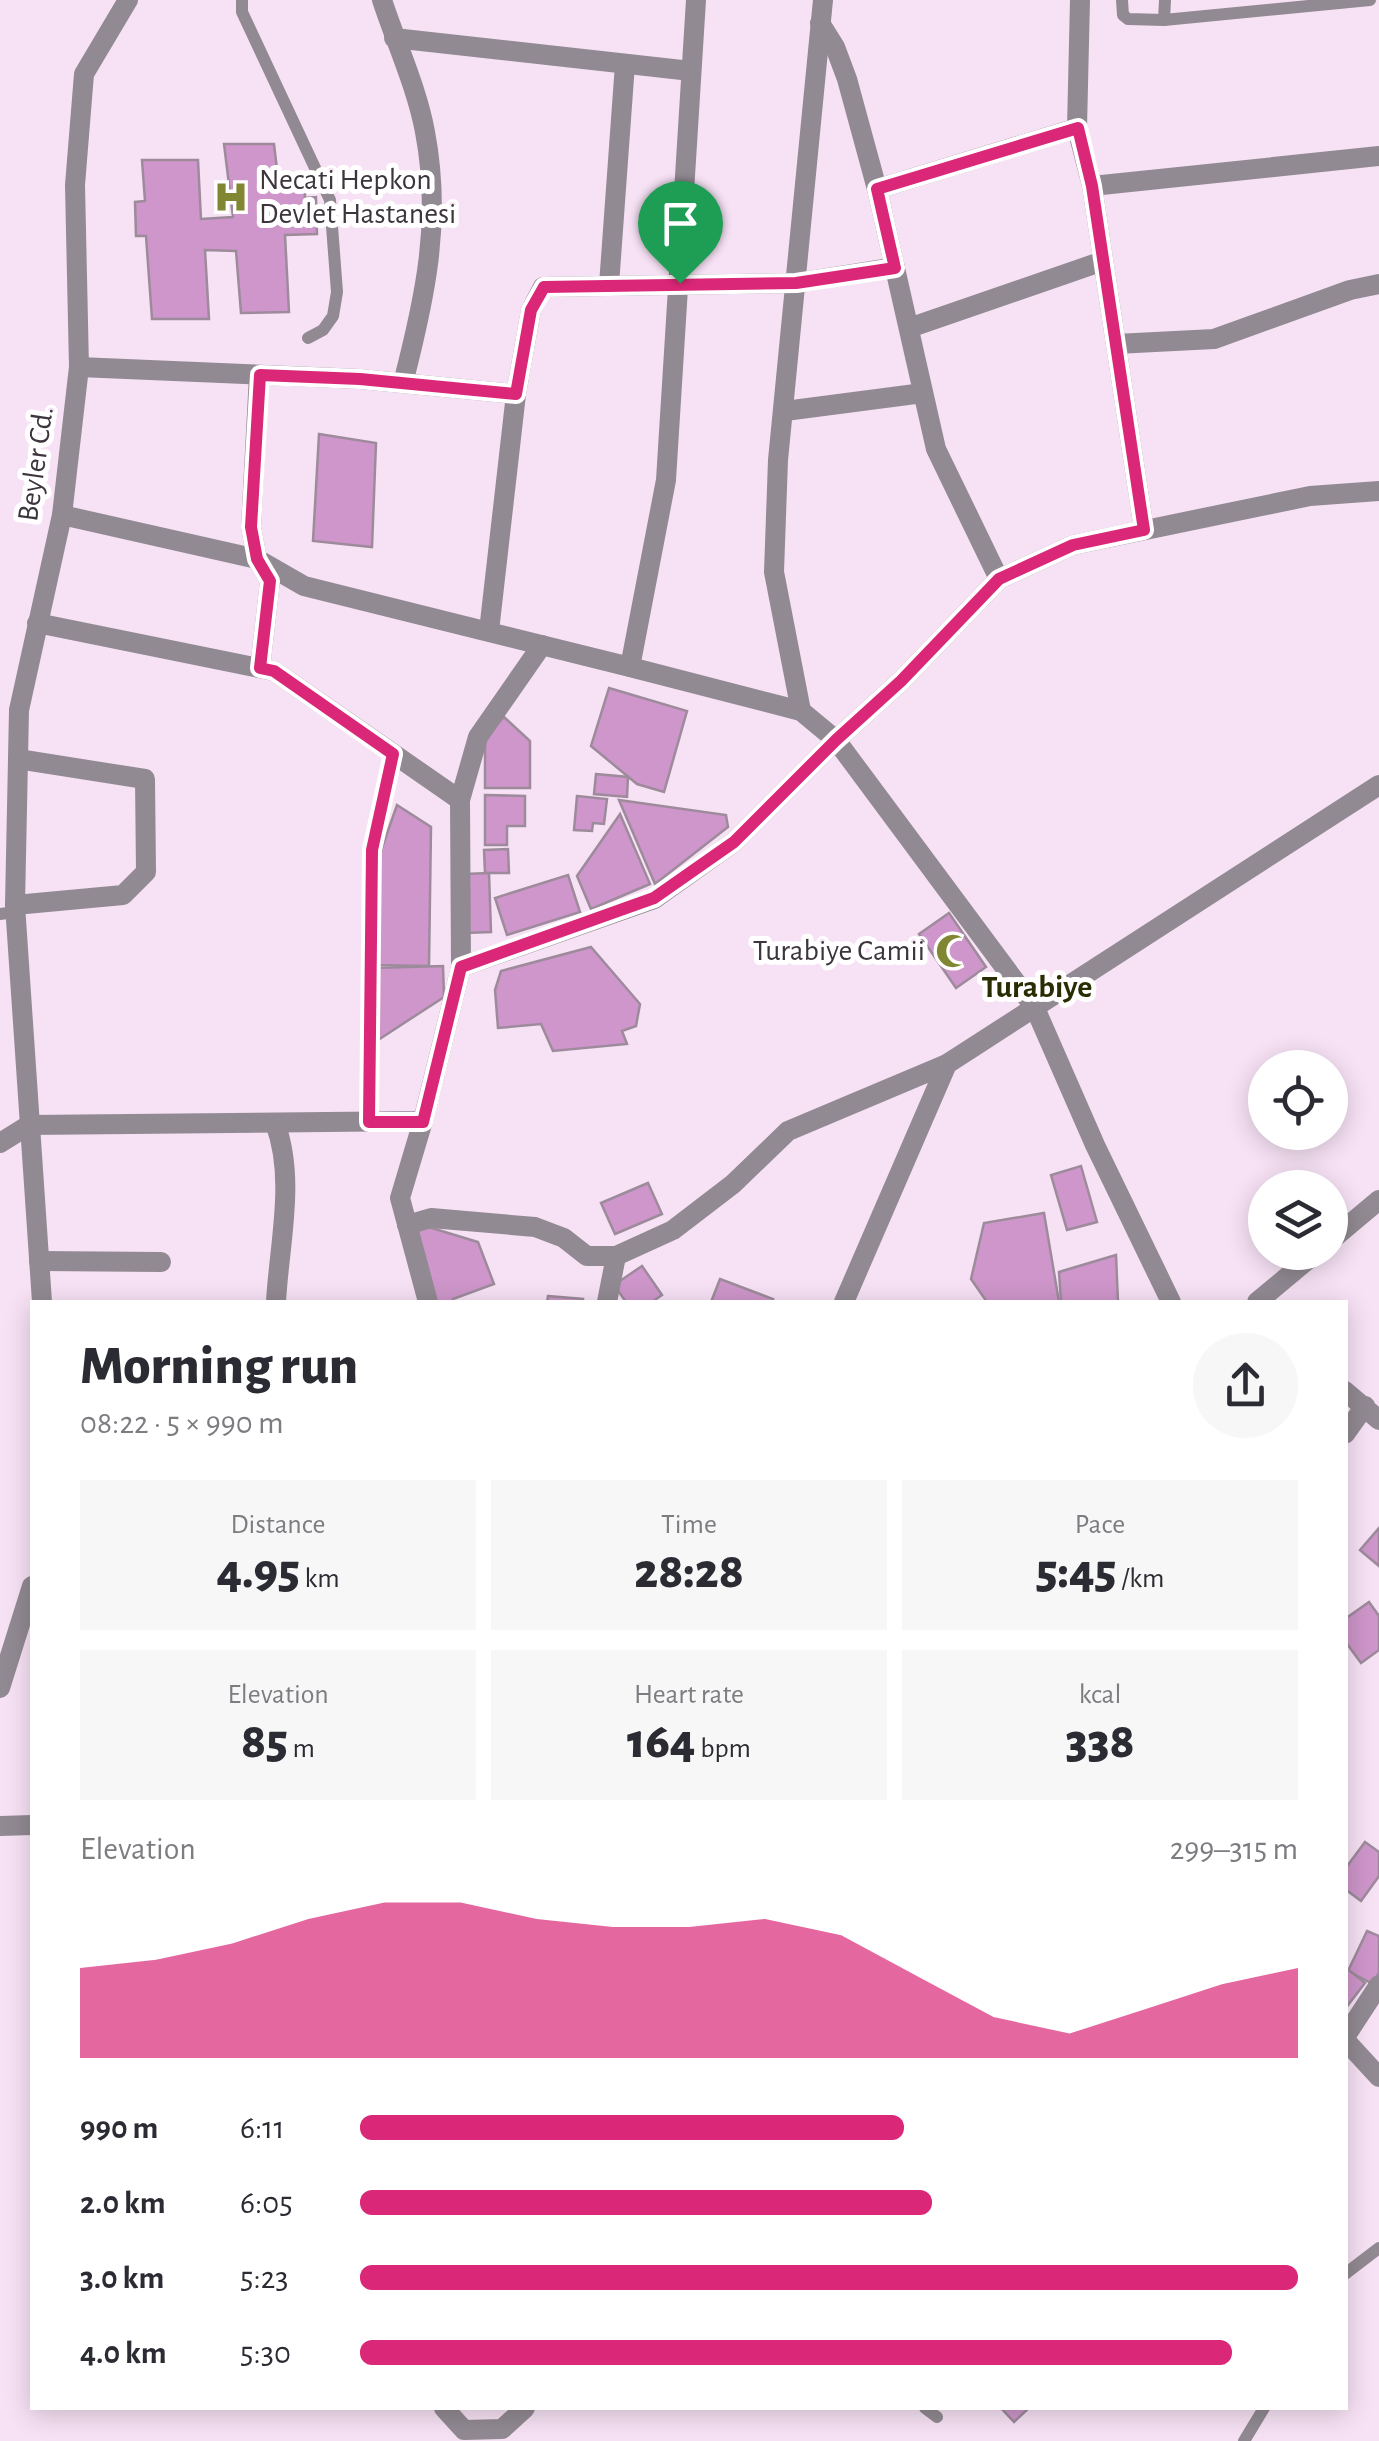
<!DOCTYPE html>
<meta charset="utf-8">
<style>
:root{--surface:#fff;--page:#f7f7f7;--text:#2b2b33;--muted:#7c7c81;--accent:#db2777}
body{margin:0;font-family:"Alegreya Sans",sans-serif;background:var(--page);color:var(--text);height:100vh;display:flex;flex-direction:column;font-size:38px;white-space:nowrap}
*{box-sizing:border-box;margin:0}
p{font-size:32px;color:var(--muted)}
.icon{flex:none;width:55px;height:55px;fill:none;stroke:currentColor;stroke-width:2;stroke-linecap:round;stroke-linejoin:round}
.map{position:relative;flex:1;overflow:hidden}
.details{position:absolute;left:30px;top:1300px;width:1318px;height:1110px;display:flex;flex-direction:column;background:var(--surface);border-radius:0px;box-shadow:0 5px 25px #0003}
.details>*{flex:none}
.tools{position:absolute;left:1248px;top:1050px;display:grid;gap:20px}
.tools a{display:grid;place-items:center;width:100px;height:100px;border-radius:50%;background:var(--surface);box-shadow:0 5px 25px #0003;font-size:50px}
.pin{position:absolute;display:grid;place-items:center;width:85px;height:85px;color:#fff;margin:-102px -42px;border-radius:50% 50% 50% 0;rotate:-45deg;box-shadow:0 0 10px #0007}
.pin .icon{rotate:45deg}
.round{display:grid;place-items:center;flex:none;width:105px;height:105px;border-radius:52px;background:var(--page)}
.headline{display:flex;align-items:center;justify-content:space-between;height:170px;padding:0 50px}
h1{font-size:55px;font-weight:800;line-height:75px}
.metrics{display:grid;grid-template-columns:repeat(3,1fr);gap:15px;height:170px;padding:10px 50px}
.metrics div{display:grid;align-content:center;border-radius:0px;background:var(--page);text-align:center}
.metrics b{font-size:50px;font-weight:800}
.metrics small{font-size:28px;font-weight:400}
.metrics p{font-size:28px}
.chart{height:280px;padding:20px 50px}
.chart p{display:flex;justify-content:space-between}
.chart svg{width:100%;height:180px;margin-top:10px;fill:var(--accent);opacity:.7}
ul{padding:0 50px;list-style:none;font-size:32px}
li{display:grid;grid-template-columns:160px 120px 1fr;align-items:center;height:75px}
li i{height:25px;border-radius:12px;background:var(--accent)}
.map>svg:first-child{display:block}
.building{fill:#ce96ca;stroke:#9d8b9c;stroke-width:2.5}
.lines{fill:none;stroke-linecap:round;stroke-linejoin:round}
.service{stroke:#928a92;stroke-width:12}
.minor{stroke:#928a92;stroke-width:20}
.tertiary{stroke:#928a92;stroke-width:20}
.route-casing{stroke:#fff;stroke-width:20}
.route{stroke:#db2777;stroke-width:12}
.labels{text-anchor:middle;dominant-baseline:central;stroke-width:10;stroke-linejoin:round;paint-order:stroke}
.poi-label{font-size:30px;fill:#3d353d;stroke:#fff;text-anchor:start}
.street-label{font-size:30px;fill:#3d353d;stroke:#fff}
.neighbourhood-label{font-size:32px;font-weight:bold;fill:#2a2c02;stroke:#fff}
</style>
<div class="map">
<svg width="1379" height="2441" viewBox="0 0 1379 2441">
<rect width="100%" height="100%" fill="#f7e2f5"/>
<g class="building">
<path d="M224,144H274L279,186L305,185V198L316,197L317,234L285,235L289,312L241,313L236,251L205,250L209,319H152L146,236H136L135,202L145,201L142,160H198L201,219L233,217Z"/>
<path d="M319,434L376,443L372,547L313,541Z"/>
<path d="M609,688L687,711L664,792L637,784L591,746Z"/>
<path d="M504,717L530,741V788H485V737Z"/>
<path d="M596,774L628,777L627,797L594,794Z"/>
<path d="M485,795L525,796V826H507V845H485Z"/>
<path d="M577,796L607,799L604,824L593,823L592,831L574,830Z"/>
<path d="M619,800L726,815L728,827L655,884Z"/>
<path d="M397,805L431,827L429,966L375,965L376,865Z"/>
<path d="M620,814L650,884L591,909L577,876Z"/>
<path d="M508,849L509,873H485L484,850Z"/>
<path d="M489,873L491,932L465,933L464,874Z"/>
<path d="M568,875L580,912L507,935L495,898Z"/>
<path d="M949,913L986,967L956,988L919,934Z"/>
<path d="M591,947L640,1004L636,1026L622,1031L627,1044L553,1051L541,1024L498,1028L495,990L501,971Z"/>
<path d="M443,966L444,997L375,1042L373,968Z"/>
<path d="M1081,1166L1097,1222L1067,1230L1051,1175Z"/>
<path d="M648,1183L662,1214L615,1234L601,1203Z"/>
<path d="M1044,1213L1059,1302H987L971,1279L984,1223Z"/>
<path d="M422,1225L478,1242L494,1284L453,1299L454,1302H436L413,1240Z"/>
<path d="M1116,1255L1118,1302H1061L1059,1272Z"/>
<path d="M642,1266L662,1295L652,1302H626L614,1285Z"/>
<path d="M720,1279L773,1299L771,1302H711Z"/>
<path d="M548,1296L583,1299V1302H547Z"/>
<path d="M1379,1528V1566L1360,1550Z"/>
<path d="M1369,1602L1379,1616V1650L1361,1663L1345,1641V1619Z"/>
<path d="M1365,1842L1379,1852V1876L1361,1901L1345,1889V1869Z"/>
<path d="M1367,1931L1379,1936V1972L1373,1984L1348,1971Z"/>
<path d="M1345,1967L1365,1983L1348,2005L1345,2002Z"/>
<path d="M1001,2408H1029L1014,2422Z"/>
</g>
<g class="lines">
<g class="service">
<path d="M242,0V12L330,200L337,292L333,316L323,330L308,338"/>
<path d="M1122,0L1123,15L1128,19L1164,20L1370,0"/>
<path d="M1164,20L1165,0"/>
<path d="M0,914L15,912"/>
<path d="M369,1122L372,850L393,753"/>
<path d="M1345,2274L1379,2248"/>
<path d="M925,2408L937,2417"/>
<path d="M1244,2441L1264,2408"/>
</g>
<g class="minor">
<path d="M382,0C396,43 417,88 425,132C442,221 425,298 403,383"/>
<path d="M696,0L666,480L630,667L801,711L836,740L1035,1008L1095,1145L1171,1302"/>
<path d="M1080,0L1077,128L1092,186L1144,530"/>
<path d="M820,23L835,47L847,79L877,189L936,449L999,579"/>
<path d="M394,38L691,71"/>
<path d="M1092,186L1379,156"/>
<path d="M877,189L1077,128"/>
<path d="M609,285L625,64"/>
<path d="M909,328L1103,261"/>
<path d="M1116,344L1214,339L1350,290L1379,284"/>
<path d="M79,367L360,379L516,394L531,310L543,287L796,283L895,267"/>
<path d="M259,375L251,527L257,559L270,581L260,668"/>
<path d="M785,411L923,393"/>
<path d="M62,515L257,559L304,586L630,667"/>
<path d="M37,623L274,671L460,800"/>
<path d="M489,631L516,394"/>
<path d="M801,711L774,572L778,460L823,0"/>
<path d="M15,905L123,895L146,872L145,779L18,759"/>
<path d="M461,967L460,800L478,737L542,645"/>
<path d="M423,1121L400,1198L428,1302"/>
<path d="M275,1123C296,1179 279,1244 276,1302"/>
<path d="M0,1143L29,1125L423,1121L461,967L654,899L734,842L836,740L901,681L999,579L1073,545L1310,496L1379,491"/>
<path d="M407,1225L431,1218L535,1227L564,1238L587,1256H616L673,1230L733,1184L788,1131L947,1064"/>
<path d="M1330,1241L1379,1200"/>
<path d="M39,1261L161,1262"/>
<path d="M607,1302L616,1256"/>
<path d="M1257,1302L1317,1252"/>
<path d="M1345,1391L1379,1420"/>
<path d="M1345,1434L1365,1406"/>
<path d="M1345,2037L1379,1985"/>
<path d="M444,2408L464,2430L502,2429L525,2408"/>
</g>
<g class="tertiary">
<path d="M42,1302L15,905L19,710L62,515L79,367L75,185L84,74L128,0"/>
<path d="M844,1302L947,1064L1379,785"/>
<path d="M0,1688L32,1586"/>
<path d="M0,1826L32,1825"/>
<path d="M1345,2040L1379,2077"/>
</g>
</g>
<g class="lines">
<g class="route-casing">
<path id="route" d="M1078,128L1092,186L1144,530L1073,545L999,579L901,681L836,740L734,842L654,898L461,967L423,1122H369L372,850L393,754L274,671L260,668L270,581L257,559L251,527L260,375L360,379L516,394L531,310L544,287L796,283L895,268L877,189Z"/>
</g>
<use href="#route" class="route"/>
</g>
<defs>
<g id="hospital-bare" transform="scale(2.7)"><path d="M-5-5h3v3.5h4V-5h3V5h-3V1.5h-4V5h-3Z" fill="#808631" stroke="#fff" stroke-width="2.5" paint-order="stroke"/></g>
<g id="mosque-bare" transform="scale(2.7)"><path d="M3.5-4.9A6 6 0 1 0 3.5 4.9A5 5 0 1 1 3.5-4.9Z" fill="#808631" stroke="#fff" stroke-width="2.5" paint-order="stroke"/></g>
</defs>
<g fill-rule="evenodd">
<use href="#hospital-bare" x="231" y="197"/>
<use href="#mosque-bare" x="953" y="951"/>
</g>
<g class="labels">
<g class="poi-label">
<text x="259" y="180">Necati Hepkon<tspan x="259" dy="34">Devlet Hastanesi</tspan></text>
<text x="925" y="951" text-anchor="end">Turabiye Camii</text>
</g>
<g class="street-label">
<text transform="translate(36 464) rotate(-82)">Beyler Cd.</text>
</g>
<g class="neighbourhood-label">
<text x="1037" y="987">Turabiye</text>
</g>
</g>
</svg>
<div class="tools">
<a><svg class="icon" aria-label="locate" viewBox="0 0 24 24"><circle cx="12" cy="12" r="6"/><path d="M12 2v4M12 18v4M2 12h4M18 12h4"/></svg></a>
<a><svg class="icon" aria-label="layers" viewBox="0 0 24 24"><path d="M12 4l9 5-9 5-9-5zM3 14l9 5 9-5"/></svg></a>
</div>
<div class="pin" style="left:680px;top:283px;background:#1e9e55"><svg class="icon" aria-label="arrive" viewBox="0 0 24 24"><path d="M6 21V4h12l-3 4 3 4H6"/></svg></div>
<section class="details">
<div class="headline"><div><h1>Morning run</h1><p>08:22 · 5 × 990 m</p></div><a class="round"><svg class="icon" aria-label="share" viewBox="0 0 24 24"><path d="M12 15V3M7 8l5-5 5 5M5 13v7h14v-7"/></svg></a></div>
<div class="metrics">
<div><p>Distance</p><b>4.95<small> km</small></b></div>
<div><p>Time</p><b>28:28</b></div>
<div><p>Pace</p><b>5:45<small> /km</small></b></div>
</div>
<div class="metrics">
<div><p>Elevation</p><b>85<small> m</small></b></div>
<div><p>Heart rate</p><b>164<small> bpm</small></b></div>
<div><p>kcal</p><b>338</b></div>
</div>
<div class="chart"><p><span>Elevation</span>299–315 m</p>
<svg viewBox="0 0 160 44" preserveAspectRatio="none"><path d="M0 44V22L10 20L20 16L30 10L40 6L50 6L60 10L70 12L80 12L90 10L100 14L110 24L120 34L130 38L140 32L150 26L160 22V44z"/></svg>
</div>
<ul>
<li><b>990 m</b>6:11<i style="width:58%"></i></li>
<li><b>2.0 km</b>6:05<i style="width:61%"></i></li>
<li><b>3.0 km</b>5:23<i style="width:100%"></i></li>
<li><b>4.0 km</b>5:30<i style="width:93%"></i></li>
</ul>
</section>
</div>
